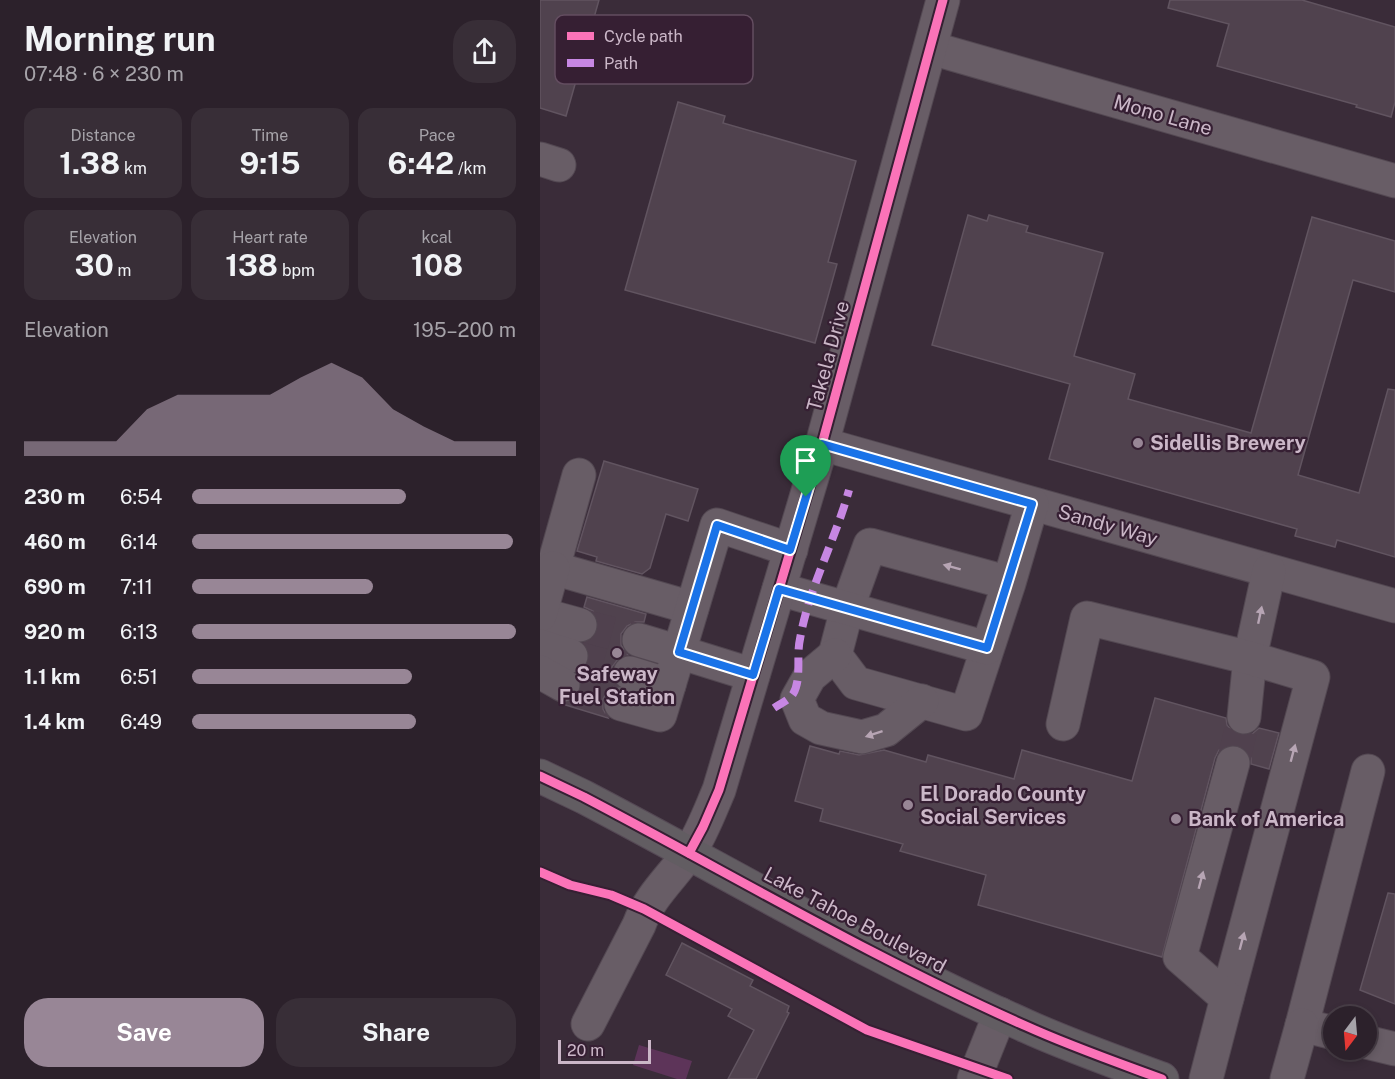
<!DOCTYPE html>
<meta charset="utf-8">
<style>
:root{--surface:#2c212b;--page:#382e37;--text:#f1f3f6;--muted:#a6a3a9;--line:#483e47;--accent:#988696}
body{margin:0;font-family:"Public Sans",sans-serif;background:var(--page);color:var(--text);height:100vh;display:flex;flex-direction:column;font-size:22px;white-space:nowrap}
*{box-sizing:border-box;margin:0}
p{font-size:20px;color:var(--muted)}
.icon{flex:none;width:33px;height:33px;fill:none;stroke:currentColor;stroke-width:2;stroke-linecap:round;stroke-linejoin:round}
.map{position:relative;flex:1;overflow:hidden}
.drawer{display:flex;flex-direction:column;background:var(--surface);width:540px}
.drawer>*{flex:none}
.needle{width:39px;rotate:196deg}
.fabs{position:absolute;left:783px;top:1006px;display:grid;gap:12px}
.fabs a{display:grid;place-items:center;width:54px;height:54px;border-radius:50%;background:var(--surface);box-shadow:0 3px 9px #0003,0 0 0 2px var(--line);font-size:30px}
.scale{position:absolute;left:18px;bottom:15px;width:93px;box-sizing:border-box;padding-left:6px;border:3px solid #cbb7c8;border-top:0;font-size:16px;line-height:21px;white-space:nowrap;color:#cbb7c8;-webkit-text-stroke:4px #361f33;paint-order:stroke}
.pin{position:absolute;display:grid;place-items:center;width:51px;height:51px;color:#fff;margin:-62px -26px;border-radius:50% 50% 50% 0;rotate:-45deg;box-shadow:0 0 6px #0007}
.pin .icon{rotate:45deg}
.round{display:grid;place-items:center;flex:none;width:63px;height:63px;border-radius:24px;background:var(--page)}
.overview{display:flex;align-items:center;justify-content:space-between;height:102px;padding:0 24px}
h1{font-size:33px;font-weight:700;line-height:45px}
.stats{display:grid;grid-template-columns:repeat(3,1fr);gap:9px;height:102px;padding:6px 24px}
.stats div{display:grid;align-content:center;border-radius:15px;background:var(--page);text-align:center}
.stats b{font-size:30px;font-weight:700}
.stats small{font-size:16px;font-weight:400}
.stats p{font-size:16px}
.chart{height:168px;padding:12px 24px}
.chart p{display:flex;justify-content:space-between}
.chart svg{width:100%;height:108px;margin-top:6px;fill:var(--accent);opacity:.7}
.action{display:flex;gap:12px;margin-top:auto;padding:12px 24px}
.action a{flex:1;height:69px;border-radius:24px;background:var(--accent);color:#fff;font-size:24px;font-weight:700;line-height:69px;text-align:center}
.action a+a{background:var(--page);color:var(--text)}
ul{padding:0 24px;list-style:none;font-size:20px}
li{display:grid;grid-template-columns:96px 72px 1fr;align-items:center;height:45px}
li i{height:15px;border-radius:8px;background:var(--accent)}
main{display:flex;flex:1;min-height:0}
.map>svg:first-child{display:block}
.water{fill:#5d3459}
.building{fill:#50424e;stroke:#615460;stroke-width:1.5}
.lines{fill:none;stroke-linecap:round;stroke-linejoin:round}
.minor-tunnel{stroke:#50414e;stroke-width:33;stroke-dasharray:33 16;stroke-linecap:butt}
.minor-casing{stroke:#534852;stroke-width:35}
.highway-casing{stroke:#554955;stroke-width:35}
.minor{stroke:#685d66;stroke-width:33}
.highway{stroke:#625d62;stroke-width:33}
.quiet{stroke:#c787e3;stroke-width:8;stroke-dasharray:15 8;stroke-linecap:butt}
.cycleway-casing{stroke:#361f33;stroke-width:13}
.cycleway{stroke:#fb73b8;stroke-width:9}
.oneway{fill:#b7a5b4}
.route-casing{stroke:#fff;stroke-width:12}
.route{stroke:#1a73e8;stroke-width:8}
.poi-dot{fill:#988696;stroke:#361f33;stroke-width:2}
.labels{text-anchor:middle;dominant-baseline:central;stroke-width:4.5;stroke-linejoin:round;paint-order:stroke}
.street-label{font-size:20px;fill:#cbb7c8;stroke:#361f33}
.poi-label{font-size:20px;font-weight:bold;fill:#cbb7c8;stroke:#361f33;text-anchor:start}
.key{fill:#361f33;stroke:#634d60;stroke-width:1.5}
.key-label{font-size:16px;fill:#cbb7c8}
</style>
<main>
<section class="drawer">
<div class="overview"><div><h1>Morning run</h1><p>07:48 · 6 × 230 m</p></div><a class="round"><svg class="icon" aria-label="share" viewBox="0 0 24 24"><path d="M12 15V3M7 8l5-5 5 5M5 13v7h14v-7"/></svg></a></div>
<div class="stats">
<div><p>Distance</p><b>1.38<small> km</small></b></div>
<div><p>Time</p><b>9:15</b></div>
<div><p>Pace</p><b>6:42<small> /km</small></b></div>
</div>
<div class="stats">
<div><p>Elevation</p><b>30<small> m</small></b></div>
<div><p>Heart rate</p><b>138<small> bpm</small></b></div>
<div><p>kcal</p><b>108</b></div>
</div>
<div class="chart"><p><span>Elevation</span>195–200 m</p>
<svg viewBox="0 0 160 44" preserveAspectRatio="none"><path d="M0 44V38L10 38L20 38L30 38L40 25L50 19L60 19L70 19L80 19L90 12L100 6L110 12L120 25L130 32L140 38L150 38L160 38V44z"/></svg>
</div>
<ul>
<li><b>230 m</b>6:54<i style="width:66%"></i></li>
<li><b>460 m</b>6:14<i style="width:99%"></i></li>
<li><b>690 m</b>7:11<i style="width:56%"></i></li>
<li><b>920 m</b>6:13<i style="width:100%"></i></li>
<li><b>1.1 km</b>6:51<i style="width:68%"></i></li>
<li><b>1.4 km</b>6:49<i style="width:69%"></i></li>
</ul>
<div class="action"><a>Save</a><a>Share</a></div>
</section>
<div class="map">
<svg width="855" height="1079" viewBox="0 0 855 1079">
<rect width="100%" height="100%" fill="#3a2c39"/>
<path class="water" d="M99,1045L152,1061L146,1079H137L93,1065Z"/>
<g class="building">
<path d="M0,0H59L26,116L0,108Z"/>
<path d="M630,0H762L855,27V102L851,117L816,107L817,105L677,66L689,24L628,8Z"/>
<path d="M138,102L185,116L183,123L316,161L288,262L297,264L275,343L85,290Z"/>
<path d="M428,215L447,221L449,215L488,226L486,232L563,253L534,356L595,374L588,399L711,433L772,217L855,241V292L813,280L758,475L819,493L848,389L855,390V557L797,540L795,547L755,536L757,529L509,459L530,384L392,345Z"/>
<path d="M64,461L158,489L148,521L126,514L110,568L102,574L56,561L57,557L37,551Z"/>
<path d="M47,597L106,614L104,622H95L87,626L81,634V645L88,655L78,659L72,667V677L76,686L68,691L63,699V709L68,718L19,703L32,701L40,694L42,684L37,673L44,669L49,661V652L45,643L53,639L58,631V620L53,611L44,607Z"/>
<path d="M615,698L686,718L687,725L693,732L702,736L712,734L719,728L739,733L729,769L711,764V758L707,750L697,745H688L679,750L675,758L622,957L438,905L446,875L360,851L363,844L280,821L283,809L255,801L270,746L299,754L300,751L319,755L344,750L386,762L388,755L474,779L482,750L592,781Z"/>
<path d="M848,893L855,894V1004L820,990Z"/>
<path d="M142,943L213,980L210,986L249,1006L247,1012L249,1013L216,1079H188L214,1030L188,1016L192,1009L126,975Z"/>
</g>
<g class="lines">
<g class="minor-tunnel">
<path d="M40,625L99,640"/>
<path d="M31,656L90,673"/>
<path d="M23,685L81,704"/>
<path d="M693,763L704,717"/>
</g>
<g class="minor-casing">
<g id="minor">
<path d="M391,48L855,181"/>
<path d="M0,159L19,165"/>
<path d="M282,444L855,606"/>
<path d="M39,475L13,568L152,608"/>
<path d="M469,583L330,545L307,609L295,655L316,683L426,714L469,583L492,504"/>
<path d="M239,589L447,648"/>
<path d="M0,614L40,625"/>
<path d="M0,615L13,568"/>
<path d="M0,646L31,656"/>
<path d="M295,655L270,676L257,699L265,719L281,728L322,737L346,730L382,701"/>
<path d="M0,672L23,685"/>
<path d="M90,673L129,685"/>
<path d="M213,675L139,652L177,525L251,550"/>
<path d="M81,704L120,715L139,652L99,640"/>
<path d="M704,717L710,658L729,571"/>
<path d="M523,724L547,618L710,658L773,677L687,998"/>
<path d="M48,1024L99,925C109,897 132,877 149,853C162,833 170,811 179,790L282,444L403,0"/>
<path d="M794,1033L762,1025L828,771"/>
<path d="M826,1042L855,1049"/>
<path d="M434,1079L460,1014"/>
<path d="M666,1079L687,998L640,957L693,763"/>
<path d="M747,1079L762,1025"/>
</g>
</g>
<g class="highway-casing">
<path id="highway" d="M0,776L44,797C191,874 334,959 486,1026C530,1046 576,1062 622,1079"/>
</g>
<use href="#minor" class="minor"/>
<use href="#highway" class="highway"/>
<path class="quiet" d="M234,708C240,704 249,700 253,694C262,679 256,656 260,639C269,587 295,541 309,490"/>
<g class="cycleway-casing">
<g id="cycleway">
<path d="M0,776L44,797C191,874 334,959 486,1026C530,1046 576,1062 622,1079"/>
<path d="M149,853L163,827L179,790L239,589L282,444L403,0"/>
<path d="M0,872L30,885L71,895L104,909L327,1030L468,1079"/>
</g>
</g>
<use href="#cycleway" class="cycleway"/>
</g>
<defs><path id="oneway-solid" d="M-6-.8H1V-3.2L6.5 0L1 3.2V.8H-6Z" transform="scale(1.5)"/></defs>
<g class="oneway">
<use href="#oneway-solid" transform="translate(412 567) rotate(-165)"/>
<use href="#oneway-solid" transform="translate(720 615) rotate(-78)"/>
<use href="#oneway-solid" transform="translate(334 734) rotate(162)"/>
<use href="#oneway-solid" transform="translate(753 753) rotate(-75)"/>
<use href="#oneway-solid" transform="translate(661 880) rotate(-75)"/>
<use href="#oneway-solid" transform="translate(702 941) rotate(-75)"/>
</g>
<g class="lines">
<g class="route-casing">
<path id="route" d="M282,444L492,504L447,648L239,589L213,675L139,652L177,525L250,550Z"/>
</g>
<use href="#route" class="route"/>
</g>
<g class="poi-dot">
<circle cx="598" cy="443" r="6"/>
<circle cx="77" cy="653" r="6"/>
<circle cx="368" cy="805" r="6"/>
<circle cx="636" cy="819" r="6"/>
</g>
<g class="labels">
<g class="street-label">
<text transform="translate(623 115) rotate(16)">Mono Lane</text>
<text transform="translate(288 356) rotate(-75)">Takela Drive</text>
<text transform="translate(568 525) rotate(16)">Sandy Way</text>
<text transform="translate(315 920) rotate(28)">Lake Tahoe Boulevard</text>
</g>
<g class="poi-label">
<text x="610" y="443">Sidellis Brewery</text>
<text x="77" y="674" text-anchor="middle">Safeway<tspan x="77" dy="23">Fuel Station</tspan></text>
<text x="380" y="794">El Dorado County<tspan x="380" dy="23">Social Services</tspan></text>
<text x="648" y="819">Bank of America</text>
</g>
</g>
<rect x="15" y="15" width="198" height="69" rx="9" class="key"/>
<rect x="27" y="32" width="27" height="8" fill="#fb73b8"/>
<rect x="27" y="59" width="27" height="8" fill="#c787e3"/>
<g class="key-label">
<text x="64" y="42">Cycle path</text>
<text x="64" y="69">Path</text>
</g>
</svg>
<div class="fabs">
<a><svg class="needle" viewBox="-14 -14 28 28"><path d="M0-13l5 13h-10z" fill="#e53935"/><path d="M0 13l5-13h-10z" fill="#a6a3a9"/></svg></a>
</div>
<div class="scale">20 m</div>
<div class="pin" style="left:266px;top:497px;background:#1e9e55"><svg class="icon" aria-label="arrive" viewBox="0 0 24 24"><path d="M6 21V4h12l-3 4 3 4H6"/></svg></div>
</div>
</main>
